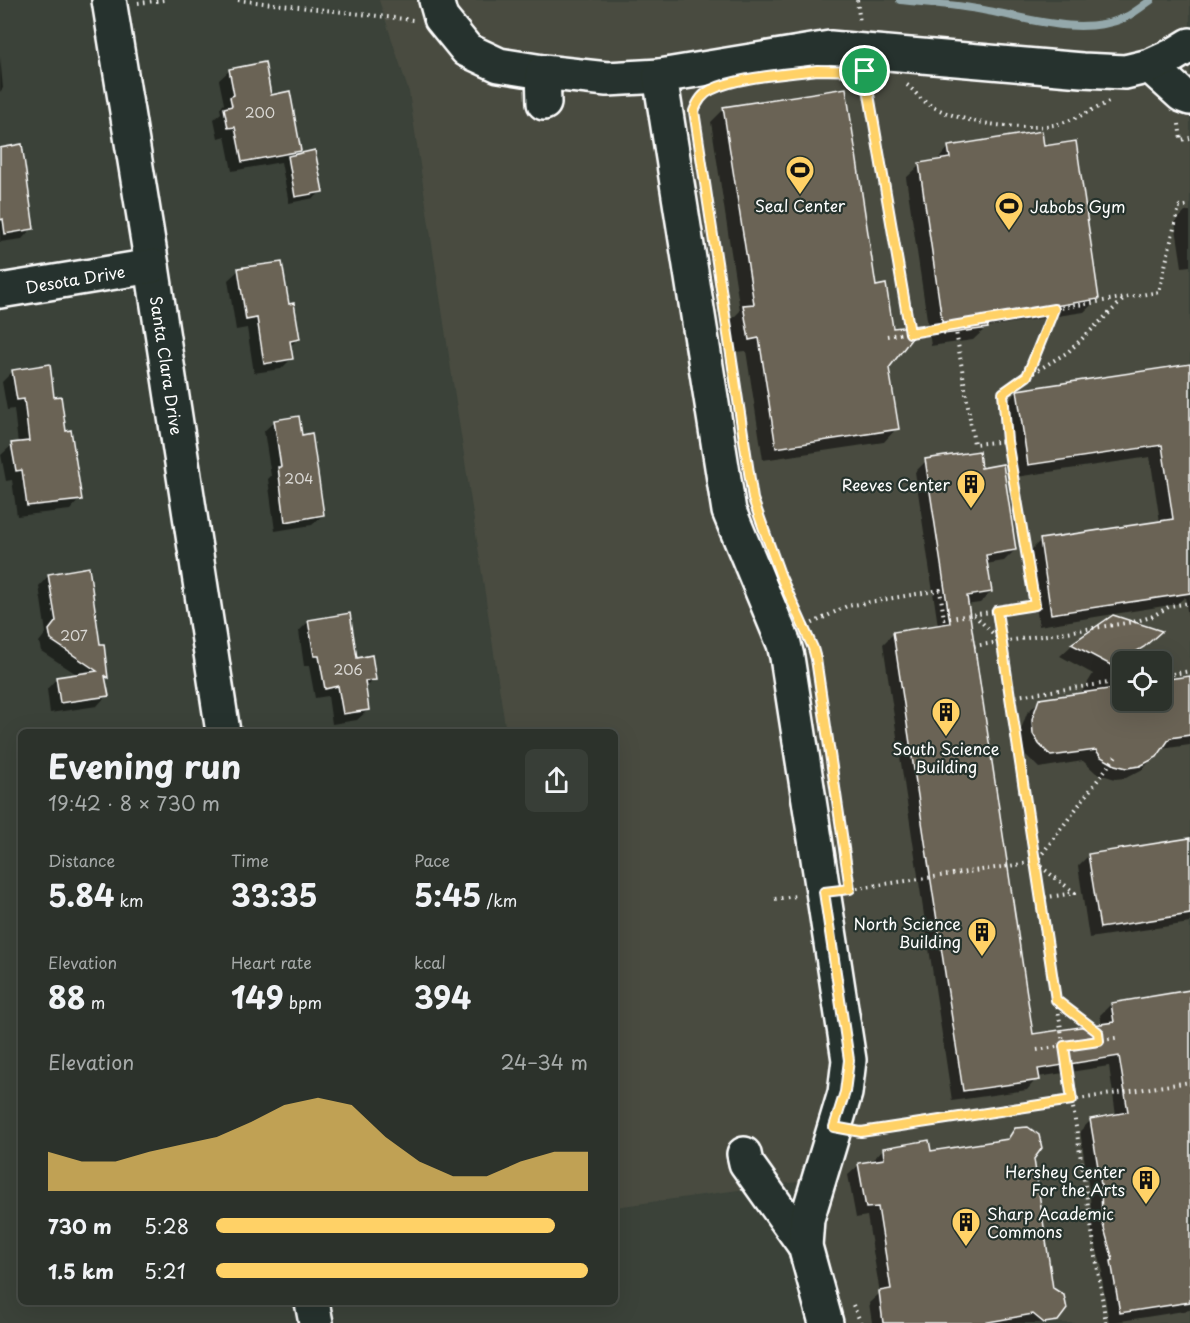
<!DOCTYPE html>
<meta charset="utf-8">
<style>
:root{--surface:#2c322b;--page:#383e37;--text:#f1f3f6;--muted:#a6aaa9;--line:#484d47;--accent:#ffd166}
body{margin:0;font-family:"Playpen Sans",sans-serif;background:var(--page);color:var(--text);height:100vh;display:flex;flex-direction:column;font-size:22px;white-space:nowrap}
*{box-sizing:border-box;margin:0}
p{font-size:20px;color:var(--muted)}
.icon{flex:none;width:33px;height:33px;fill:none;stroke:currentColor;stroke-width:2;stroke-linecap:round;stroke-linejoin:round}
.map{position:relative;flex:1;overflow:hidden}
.drawer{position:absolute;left:18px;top:729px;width:600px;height:576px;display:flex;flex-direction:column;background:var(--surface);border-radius:9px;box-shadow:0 6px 24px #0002,0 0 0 2px var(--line)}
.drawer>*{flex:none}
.tools{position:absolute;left:1112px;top:651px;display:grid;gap:12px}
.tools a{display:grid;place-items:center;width:60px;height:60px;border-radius:9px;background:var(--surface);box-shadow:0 6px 24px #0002,0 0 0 2px var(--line);font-size:30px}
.pin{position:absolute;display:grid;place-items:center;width:51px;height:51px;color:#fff;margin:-26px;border:3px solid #fff;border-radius:50%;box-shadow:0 2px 6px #0007}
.round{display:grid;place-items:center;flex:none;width:63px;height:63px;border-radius:9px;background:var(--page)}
.head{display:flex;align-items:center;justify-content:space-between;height:102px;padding:0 30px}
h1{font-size:33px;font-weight:700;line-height:45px}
.metrics{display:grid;grid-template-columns:repeat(3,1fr);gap:9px;height:102px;padding:6px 30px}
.metrics div{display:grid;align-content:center}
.metrics b{font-size:30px;font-weight:700}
.metrics small{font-size:16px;font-weight:400}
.metrics p{font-size:16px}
.chart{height:168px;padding:12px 30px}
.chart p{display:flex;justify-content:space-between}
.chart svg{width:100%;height:108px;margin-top:6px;fill:var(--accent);opacity:.7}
ul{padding:0 30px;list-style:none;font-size:20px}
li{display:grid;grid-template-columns:96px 72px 1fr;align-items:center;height:45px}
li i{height:15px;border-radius:8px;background:var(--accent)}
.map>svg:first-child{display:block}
.built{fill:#494c41;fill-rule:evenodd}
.shadow{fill:#0007}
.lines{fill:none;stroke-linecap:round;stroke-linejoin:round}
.stream{stroke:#94a8ab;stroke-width:8}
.building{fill:#6b6454;stroke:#fff;stroke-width:1.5}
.minor-casing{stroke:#fff;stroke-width:38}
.path{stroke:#fff;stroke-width:4;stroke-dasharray:1.5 4.5;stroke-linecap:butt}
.minor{stroke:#26332d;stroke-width:33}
.route-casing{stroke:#fff;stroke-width:12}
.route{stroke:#ffd166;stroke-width:8}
.labels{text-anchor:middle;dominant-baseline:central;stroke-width:4.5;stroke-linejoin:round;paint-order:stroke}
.number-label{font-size:14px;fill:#dad8d4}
.poi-label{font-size:16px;fill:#fff;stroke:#26332d;text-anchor:end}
.street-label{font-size:16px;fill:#fff;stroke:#26332d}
</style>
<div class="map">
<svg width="1190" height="1323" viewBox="0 0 1190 1323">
<rect width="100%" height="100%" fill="#3b4239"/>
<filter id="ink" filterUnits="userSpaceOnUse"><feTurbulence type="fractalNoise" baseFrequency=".0167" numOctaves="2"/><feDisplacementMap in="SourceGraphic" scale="12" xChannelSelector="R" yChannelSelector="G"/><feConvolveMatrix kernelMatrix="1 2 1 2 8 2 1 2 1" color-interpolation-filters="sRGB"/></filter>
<g filter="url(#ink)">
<path class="built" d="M379,0H1190V1323H812L805,1246L797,1182L615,1207V732H506L409,92ZM1122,662H1161V700H1122Z"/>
<g class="shadow">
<path d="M0,57L3,88L0,92Z"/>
<path d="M230,70L270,97L300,150L294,156L321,192L314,198L289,203L281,162L232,171L225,136L218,138L214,119L221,113L220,108L224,104L219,80Z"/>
<path d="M724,109L888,368L897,428L884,442L763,460L746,351L736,352L731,320L740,311L711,122Z"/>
<path d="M949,147H1043L1098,299L1084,312L987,327L973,340L931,346L906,178L920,165L936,162Z"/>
<path d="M0,149L32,228L22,239L0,242Z"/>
<path d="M1190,211V266L1182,267L1175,222L1185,212Z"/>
<path d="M239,270L288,305L298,339L289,347L291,359L281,369L254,373L247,328L236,330L228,280Z"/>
<path d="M1190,366V631L1185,597L1177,604L1039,626L1028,553L1040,541L1160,522L1150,457L1016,477L1005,404L1017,392Z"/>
<path d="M13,371L53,398L65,432L80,499L70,510L17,516L12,480L6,481L1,455L12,445L18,444L14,409L7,410L2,382Z"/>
<path d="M275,421L300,436L323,515L312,525L275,531L268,479L271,476L264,431Z"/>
<path d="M926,461L980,470L1015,550L1004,561L986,564L991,592L980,603L966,605L1032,1036L1102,1026L1100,1015L1111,1004L1190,992V1310L1109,1323L1101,1273L1103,1272L1092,1232L1090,1196L1080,1131L1091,1120L1116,1116L1109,1066L1038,1077L1027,1090L952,1101L883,644L894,633L938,626L915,472Z"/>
<path d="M49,575L99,646L103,645L107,695L97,706L50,713L47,689L57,678L78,675L41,651L39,642L46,633L39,586Z"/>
<path d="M1113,617L1148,643L1131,658L1136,662H1122V700H1161L1190,677V745L1161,749L1143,769L1126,778L1115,779L1096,773L1083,761L1039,768L1024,753L1020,741V732L1027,713L1039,701L1080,695L1093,674L1060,656L1072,645Z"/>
<path d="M309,621L355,659L375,679L364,689L368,710L357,720L332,724L328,696L315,698L309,666H304L299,631Z"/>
<path d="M1190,840V923L1089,938L1078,866L1089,855Z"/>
<path d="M1016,1130L1033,1159L1057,1320L1054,1323H872L869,1303L880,1293L867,1216L856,1218L848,1175L859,1165L873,1163V1160L883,1149L930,1153L1005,1141Z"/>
</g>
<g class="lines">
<path class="stream" d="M900,0C929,3 959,5 988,11C1031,19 1081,36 1124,18C1133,14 1143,6 1151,0"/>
</g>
<g class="building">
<path d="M265,62L271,95L290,91L301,151L242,162L235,127L228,128L224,108L232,106L230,97L234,95L229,69Z"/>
<path d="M846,88L876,286L886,284L893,328L922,325L889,368L899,429L776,448L759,338L749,340L743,305L754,304L723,107Z"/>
<path d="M1042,131L1044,146L1076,141L1099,299L986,317L988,328L944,334L919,163L950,158L948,146Z"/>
<path d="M22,144L34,229L5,234L3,219L0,220V148Z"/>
<path d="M315,150L323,192L295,197L288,156Z"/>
<path d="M282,262L289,304L294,303L300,339L290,341L293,359L264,364L257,318L246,320L238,268Z"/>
<path d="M50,364L54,397L61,396L66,431L71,430L82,500L27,506L22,470L16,471L11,443L29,441L24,399L17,400L12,370Z"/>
<path d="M1190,364V593L1051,614L1040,539L1173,519L1162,445L1028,465L1017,390Z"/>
<path d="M299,416L302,435L312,433L324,515L285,522L278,467H281L274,420Z"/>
<path d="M979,451L981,468L1003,464L1016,550L986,555L992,592L967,596L1033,1034L1114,1022L1111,1003L1190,990V1302L1120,1313L1111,1261L1113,1260L1102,1221L1101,1185L1090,1119L1128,1112L1119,1056L1038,1069L1040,1080L963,1091L893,632L950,623L925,459Z"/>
<path d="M89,567L100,644H104L108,678L105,676L109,696L60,703L56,677L97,671L51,640L49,630L56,621L48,574Z"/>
<path d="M350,613L357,658L372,655L376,680L365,681L369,710L343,714L338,686L325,689L319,656H314L308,620Z"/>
<path d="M1113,615L1162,631L1144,647L1122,660V671L1071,644Z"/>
<path d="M1190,676V735L1170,738L1157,757L1140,766L1127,768L1115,765L1101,757L1096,750L1051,756L1039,744L1033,734L1032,719L1039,699L1122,687V700H1161V680Z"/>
<path d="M1190,838V914L1100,928L1088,854Z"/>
<path d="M1028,1127L1039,1135L1042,1148L1034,1159L1053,1288L1064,1295L1067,1309L1058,1321L1044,1323L1033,1314L983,1323H883L879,1291L891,1289L878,1207L866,1208L858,1163L884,1159L883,1148L929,1140L931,1151L1008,1139L1015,1128Z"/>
</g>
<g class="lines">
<g class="minor-casing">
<g id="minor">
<path id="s1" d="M109,0L152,266L223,732"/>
<path d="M436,0L441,18L467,50L499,65L543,72"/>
<path d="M1150,66L1182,95L1190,98"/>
<path d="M544,103L543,72L607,79L660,76"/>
<path id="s2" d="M0,291L152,266"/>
<path d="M744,1154L746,1163L805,1246"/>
<path d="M312,1302L316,1323"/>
<path d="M826,1323L805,1246L807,1219L845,1093L849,1060L787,657L784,644L729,511L660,76L830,48L1082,70L1125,72L1150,66L1172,56L1190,45"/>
</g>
</g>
<g class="path">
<path d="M238,0L413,20"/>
<path d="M857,0L860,23"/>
<path d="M138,3L164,0"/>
<path d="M867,80L910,333"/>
<path d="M907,85C914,90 918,97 924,101C954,123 1017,131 1054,125C1073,121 1091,110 1109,102"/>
<path d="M1179,124L1181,140L1190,138"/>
<path d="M955,325L1159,292L1179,207L1190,205"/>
<path d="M887,336L955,325L974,444L1007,441L1035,605L997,611L1106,1323"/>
<path d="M1028,376L1068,352L1124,299"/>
<path d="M1007,441L1003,393L1027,376L1054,310"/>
<path d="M974,615L1001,641"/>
<path d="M807,626L847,606L940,590L944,619L997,611"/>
<path d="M974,646L1133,622L1151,617L1170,606L1190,603"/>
<path d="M1161,676L1190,671"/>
<path d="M1010,697L1122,681"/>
<path d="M1036,863L1075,893L1041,898"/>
<path d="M851,889L1036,862L1118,753"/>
<path d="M775,899L796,896"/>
<path d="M1057,1000L1098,1032L1099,1040"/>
<path d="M1037,1050L1116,1038"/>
<path d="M864,1132L1190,1082"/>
<path d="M853,1305L861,1323"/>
</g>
<use href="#minor" class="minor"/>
</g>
</g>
<g class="lines" filter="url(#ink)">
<g class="route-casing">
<path id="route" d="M817,70L865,71L910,333L1054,309L1027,376L1003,393L1007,441L1035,605L997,611L1056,1000L1098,1032L1099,1041L1064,1046L1072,1100L861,1132L834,1127L845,1092L849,1060L824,892L850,889L816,659L813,648L781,577L753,499L694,111C697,103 702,94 711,90C736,77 788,74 817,70Z"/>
</g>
<use href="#route" class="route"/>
</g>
<defs>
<g id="stadium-pin" transform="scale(1.5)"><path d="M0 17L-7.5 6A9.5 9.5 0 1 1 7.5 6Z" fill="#ffd166" stroke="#26332d"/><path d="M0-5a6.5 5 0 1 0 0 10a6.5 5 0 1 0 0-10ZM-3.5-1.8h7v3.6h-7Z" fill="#111"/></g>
<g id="building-pin" transform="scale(1.5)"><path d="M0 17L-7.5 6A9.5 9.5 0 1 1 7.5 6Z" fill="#ffd166" stroke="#26332d"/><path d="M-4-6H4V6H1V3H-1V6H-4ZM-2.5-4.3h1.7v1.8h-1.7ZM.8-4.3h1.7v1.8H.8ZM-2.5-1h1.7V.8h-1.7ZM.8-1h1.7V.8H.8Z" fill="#111"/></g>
</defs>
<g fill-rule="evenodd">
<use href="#stadium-pin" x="800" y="170"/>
<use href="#stadium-pin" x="1009" y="206"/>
<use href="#building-pin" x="971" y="484"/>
<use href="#building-pin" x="946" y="712"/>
<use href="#building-pin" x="982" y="932"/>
<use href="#building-pin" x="1146" y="1180"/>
<use href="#building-pin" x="966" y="1222"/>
</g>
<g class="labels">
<g class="number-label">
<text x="260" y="112">200</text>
<text x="299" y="478">204</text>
<text x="74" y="635">207</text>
<text x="348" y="669">206</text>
</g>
<g class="poi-label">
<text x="800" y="205" text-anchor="middle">Seal Center</text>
<text x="1030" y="206" text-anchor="start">Jabobs Gym</text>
<text x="950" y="484">Reeves Center</text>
<text x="946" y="748" text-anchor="middle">South Science<tspan x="946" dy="18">Building</tspan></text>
<text x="961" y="923">North Science<tspan x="961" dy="18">Building</tspan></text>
<text x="1125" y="1171">Hershey Center<tspan x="1125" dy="18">For the Arts</tspan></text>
<text x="987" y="1213" text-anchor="start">Sharp Academic<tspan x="987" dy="18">Commons</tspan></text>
</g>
<g class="street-label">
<text stroke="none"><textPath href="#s2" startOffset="76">Desota Drive</textPath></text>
<text stroke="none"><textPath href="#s1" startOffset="370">Santa Clara Drive</textPath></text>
</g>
</g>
</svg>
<div class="tools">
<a><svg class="icon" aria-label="locate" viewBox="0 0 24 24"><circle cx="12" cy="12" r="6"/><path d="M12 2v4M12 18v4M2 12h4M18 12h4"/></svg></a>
</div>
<div class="pin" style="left:865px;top:71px;background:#1e9e55"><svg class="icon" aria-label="arrive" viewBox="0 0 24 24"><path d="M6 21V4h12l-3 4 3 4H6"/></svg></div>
<section class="drawer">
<div class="head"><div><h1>Evening run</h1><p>19:42 · 8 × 730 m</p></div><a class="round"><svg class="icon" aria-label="share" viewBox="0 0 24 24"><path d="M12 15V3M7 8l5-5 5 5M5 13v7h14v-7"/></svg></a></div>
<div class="metrics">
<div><p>Distance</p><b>5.84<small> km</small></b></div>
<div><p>Time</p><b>33:35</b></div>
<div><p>Pace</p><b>5:45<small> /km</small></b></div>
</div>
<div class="metrics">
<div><p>Elevation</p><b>88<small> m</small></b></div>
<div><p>Heart rate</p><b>149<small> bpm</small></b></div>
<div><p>kcal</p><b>394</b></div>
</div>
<div class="chart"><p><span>Elevation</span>24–34 m</p>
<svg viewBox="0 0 160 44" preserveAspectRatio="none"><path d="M0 44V28L10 32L20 32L30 28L40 25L50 22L60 16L70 9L80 6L90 9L100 22L110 32L120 38L130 38L140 32L150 28L160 28V44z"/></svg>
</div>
<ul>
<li><b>730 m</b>5:28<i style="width:91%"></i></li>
<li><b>1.5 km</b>5:21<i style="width:100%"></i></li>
</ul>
</section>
</div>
